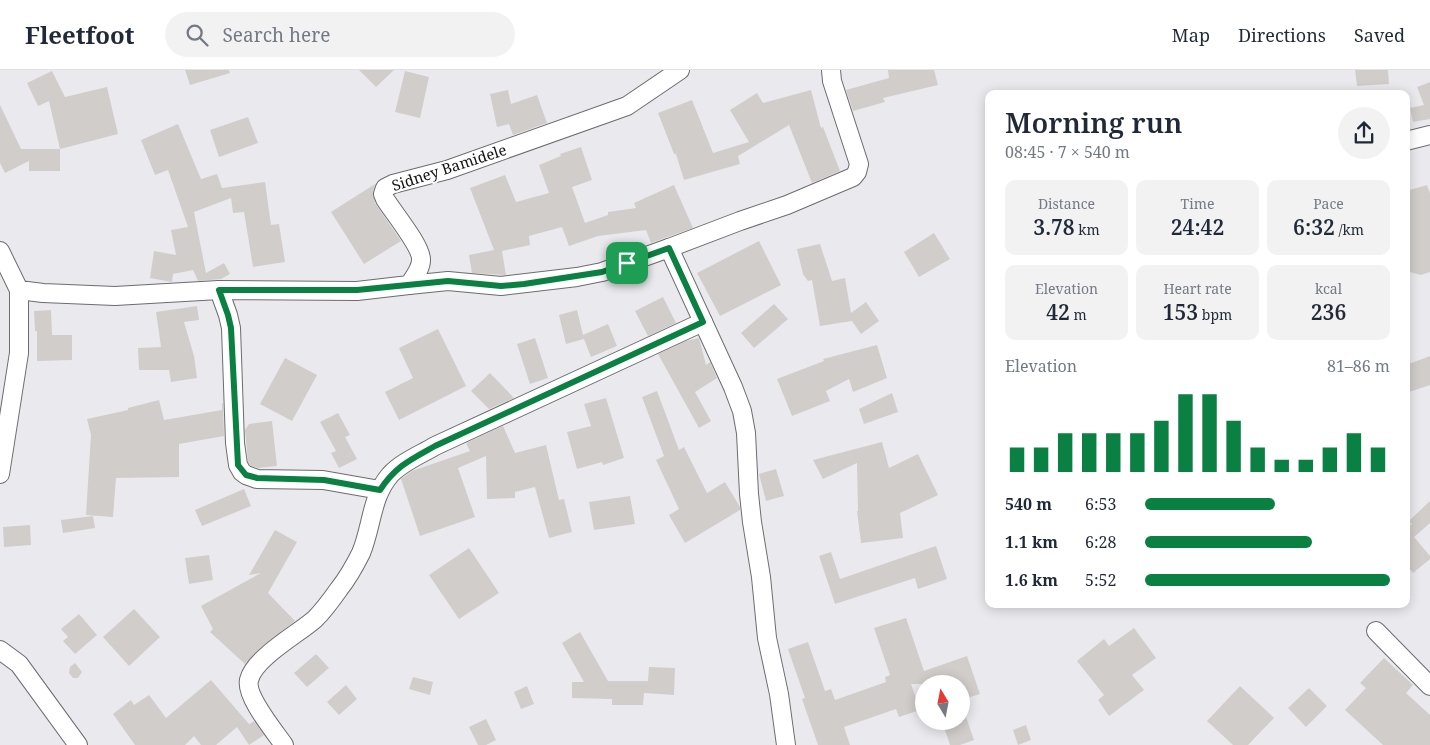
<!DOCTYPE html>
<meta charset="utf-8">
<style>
:root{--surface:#fff;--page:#f2f2f3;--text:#1f2937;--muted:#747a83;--line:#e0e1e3;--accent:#0b8043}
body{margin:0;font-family:"Noto Serif",serif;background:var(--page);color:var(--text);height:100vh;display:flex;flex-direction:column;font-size:19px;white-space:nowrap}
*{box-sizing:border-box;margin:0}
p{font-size:16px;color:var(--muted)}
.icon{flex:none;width:28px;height:28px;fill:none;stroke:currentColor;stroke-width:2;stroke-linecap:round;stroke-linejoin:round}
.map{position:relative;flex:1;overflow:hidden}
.sheet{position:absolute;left:985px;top:20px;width:425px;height:518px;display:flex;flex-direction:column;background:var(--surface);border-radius:10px;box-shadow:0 2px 12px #0003}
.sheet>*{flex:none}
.needle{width:32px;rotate:350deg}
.fabs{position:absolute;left:915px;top:605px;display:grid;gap:10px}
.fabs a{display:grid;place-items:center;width:55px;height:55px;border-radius:50%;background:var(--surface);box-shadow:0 2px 12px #0003;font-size:25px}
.pin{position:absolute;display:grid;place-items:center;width:42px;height:42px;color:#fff;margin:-21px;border-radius:10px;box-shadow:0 2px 8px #0006}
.round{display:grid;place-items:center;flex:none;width:52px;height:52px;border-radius:26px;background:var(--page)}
.headline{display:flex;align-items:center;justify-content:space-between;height:85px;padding:0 20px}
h1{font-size:28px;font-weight:600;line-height:38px}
.figures{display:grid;grid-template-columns:repeat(3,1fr);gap:8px;height:85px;padding:5px 20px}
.figures div{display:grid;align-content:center;border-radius:10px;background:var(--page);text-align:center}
.figures b{font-size:21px;font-weight:600}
.figures small{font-size:14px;font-weight:400}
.figures p{font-size:14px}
.chart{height:140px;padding:10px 20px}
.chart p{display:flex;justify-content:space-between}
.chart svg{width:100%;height:90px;margin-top:5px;stroke:var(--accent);stroke-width:6}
ul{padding:0 20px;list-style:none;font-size:16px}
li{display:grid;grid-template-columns:80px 60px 1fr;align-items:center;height:38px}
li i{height:12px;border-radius:6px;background:var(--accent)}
header{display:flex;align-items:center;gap:30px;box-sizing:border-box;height:70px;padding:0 25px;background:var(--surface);border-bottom:1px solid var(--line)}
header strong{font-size:24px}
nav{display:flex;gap:28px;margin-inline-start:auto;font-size:18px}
.search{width:350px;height:45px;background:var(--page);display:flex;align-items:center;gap:12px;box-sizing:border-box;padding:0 18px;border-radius:28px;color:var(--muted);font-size:19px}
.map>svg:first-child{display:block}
.building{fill:#d1cdca}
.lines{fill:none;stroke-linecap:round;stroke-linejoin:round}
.minor-casing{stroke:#6c6c70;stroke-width:20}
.minor{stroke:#fff;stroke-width:18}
.route-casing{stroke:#fff;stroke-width:10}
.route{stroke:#0b8043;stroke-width:6}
.labels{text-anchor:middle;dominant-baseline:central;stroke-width:4;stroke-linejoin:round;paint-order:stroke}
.street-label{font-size:15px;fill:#121213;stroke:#fff}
</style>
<header>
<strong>Fleetfoot</strong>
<div class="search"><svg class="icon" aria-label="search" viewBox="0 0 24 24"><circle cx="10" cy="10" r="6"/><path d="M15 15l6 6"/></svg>Search here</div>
<nav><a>Map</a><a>Directions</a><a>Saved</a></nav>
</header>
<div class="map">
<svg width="1430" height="675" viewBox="0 0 1430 675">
<rect width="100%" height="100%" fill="#eaeaee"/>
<g class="building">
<path d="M185,0H229L230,3L190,15Z"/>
<path d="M359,0H394L376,17Z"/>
<path d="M888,0H934L938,15L883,28L885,32L853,41L846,20L889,8Z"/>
<path d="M1355,0H1388L1389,14L1357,16Z"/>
<path d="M52,1L65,27L107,17L118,64L60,79L49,31L38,36L27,13Z"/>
<path d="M405,1L429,7L420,48L395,42Z"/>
<path d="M1430,12V49L1413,52L1410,38L1424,35L1417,17Z"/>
<path d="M508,20L511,34L537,25L547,53L513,65L509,54L497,57L490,24Z"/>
<path d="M811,20L821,58L823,57L840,101L812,113L789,55L738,86L740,94L684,110L676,84H674L658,43L692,30L713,83L749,72L730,40L757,23L763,33Z"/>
<path d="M0,35L21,79H60V101H29V91L5,103L0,93Z"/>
<path d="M248,47L258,73L219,87L210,60Z"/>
<path d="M178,54L201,109L217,104L222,118L265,112L271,155L279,154L285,192L253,197L244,142L233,143L231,128L194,142L206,203L224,193L230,204L221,209L198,211L193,200L173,204L172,212L150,208L154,181L176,185L171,160L188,157L168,100L155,105L141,70Z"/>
<path d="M581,77L592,110L572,117L585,153L608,145V142L636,138L634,133L674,115L693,158L651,173L646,160L598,166L569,176L562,157L529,166L530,175L502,181L506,205L472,203L469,185L494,180L470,118L505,105L516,132L549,123L539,95L561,86L560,84Z"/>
<path d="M375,114L373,121L375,133L401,171L364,194L331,142Z"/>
<path d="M1427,115L1430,123V202L1421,205L1406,201V121Z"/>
<path d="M934,163L950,189L919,207L904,182Z"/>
<path d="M759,171L781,215L720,246L697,203Z"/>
<path d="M820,174L832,211L845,208L851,243L866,232L879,251L861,264L852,251L820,256L812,210L808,211L803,204L797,179Z"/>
<path d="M663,227L676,253L648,266L635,241Z"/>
<path d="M774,234L788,249L754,278L741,263Z"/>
<path d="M197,236L199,250L184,252L194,286L197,308L171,312L169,300H139L138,278L161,277L156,242Z"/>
<path d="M51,240L52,265H72V290L37,291V261H35L34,241Z"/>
<path d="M577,240L583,265L608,254L617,276L591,287L584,269L566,274L559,245Z"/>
<path d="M438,259L466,316L399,350L385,322L413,308L399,278Z"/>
<path d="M535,268L548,308L530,314L517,274Z"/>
<path d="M699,268L706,295L710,292L717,308L695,322L711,351L699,358L658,284L686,271Z"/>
<path d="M877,275L887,308L853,322L849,309L826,321L830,331L792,346L777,309L824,291L823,289Z"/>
<path d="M1430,286V315L1406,323V295Z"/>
<path d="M285,288L317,305L292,351L260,334Z"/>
<path d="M490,303L514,328L489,339L471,321Z"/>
<path d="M657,321L679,380L684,377L707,423L725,412L740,437V440L685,473L669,445L679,439L656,390L664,386L642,327Z"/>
<path d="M892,323L898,342L864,354L859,339Z"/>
<path d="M606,328L624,388L603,395L602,392L577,399L567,362L591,356L584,334Z"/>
<path d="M159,330L164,350L222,340V333H223L224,366L179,374V407L116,408L113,447L86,445L91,365L87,349L128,340V338Z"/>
<path d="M338,343L350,365L345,367L357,389L339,398L331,383L336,381L320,352Z"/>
<path d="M272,351L277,396L258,398L251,396L248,392L245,360L249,354Z"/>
<path d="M503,356L515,383L546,375L559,430L564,429L572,462L549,468L535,417L515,422V428L487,429L486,386L458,398L475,447L420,466L401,409L412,401L470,381L466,373Z"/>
<path d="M882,372L889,398L918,384L938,425L900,443L903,468L861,473L857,441H858L857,393L823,409L813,390Z"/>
<path d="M776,399L784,426L766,431L759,404Z"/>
<path d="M244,419L251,436L202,456L195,440Z"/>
<path d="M630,426L635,454L594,460L589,432Z"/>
<path d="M1430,431V453L1414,467L1430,486V489L1413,503L1406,494V457L1407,458L1412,454L1409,451Z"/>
<path d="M93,446L95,458L63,463L61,450Z"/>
<path d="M30,455L31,475L4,477L3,457Z"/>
<path d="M275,460L297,472L268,523L295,551L261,577L245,594L210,562L213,559L201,536L261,503L249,505Z"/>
<path d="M936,476L947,509L918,519L915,508L835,534L819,486L831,482L840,509Z"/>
<path d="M469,478L499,523L459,549L429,505Z"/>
<path d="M209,485L213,510L189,514L185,488Z"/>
<path d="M134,539L160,567L129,596L103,567Z"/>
<path d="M79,544L97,565L75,584L63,571L68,567L61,559Z"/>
<path d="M906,548L924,601L967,586L980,624L961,630V614H911L920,640L899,647L896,639L844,657L850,675H818L802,629L805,628L788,579L808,572L825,621L831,619L835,630L886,612L885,607L890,605L874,558Z"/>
<path d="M1134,558L1156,588L1132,605L1144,620L1109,646L1098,630L1104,625L1077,591L1104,569L1109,576Z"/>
<path d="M580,562L608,611H648L649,597L675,598L674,625L644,623L643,635H612V629L572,628V612H584L562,573Z"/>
<path d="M316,584L329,598L307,617L294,603Z"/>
<path d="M1384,588L1413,615L1406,623L1430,645V675H1383L1345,640L1366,618L1360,613Z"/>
<path d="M75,593L82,602L78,608H73L69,603L70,597Z"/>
<path d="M413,607L433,612L430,625L409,619Z"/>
<path d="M211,610L249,654L254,651L264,665L249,675L237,657L216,675H201L194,666L185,675H135L113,644L131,630L134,635L149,625L166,648Z"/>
<path d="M346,615L357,629L339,645L327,632Z"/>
<path d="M527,616L534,634L521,639L514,622Z"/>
<path d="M1240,616L1274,648L1248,675H1233L1207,651Z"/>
<path d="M1309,618L1327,636L1306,657L1288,638Z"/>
<path d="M966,647L974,670L960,675H950L943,654L952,651H961V648Z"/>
<path d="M486,649L496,670L486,675H478L469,657Z"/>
<path d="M1026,655L1031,670L1018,675L1013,660Z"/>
</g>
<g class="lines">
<g class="minor-casing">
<g id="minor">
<path d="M1406,71L1430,65"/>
<path d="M669,178L740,151L787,135L853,107L857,102L859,94L832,11L831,0"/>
<path d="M0,181L19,220L43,223L115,226L219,220L357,221L409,215C414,207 421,199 421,190C422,177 393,142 385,129L383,124L385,118L393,114L447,100L627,36L680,0"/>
<path d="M409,215L448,211L501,216L577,207L602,202L669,178L733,317L742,341L746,363L749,424L752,452L761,507L767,568L779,624L786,675"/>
<path d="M219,220L228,245L231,258L235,373L238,395L242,402L246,405L257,409L323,410L380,420"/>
<path d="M0,404L19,283V220"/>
<path d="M1376,561L1430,616"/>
<path d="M0,580L19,594L78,675"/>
<path d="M284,675C275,662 245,626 249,610C254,588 298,564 315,549C324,540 332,529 339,519C347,509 355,495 361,483C372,457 371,427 390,405C402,392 420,385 435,376L703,252"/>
</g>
</g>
<use href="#minor" class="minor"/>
</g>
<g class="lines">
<g class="route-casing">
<path id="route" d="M669,178L703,252L435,376C410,390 396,396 380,420L324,410L257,408L246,405L238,395L231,258L228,245L219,220H357L448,211L501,216L524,214L602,202Z"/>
</g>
<use href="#route" class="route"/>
</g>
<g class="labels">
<g class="street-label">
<text transform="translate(449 97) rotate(-18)">Sidney Bamidele</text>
</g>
</g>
</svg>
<div class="fabs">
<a><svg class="needle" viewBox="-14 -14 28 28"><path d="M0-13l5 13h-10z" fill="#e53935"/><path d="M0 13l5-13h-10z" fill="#747a83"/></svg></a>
</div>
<div class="pin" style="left:627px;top:193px;background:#1e9e55"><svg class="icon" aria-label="arrive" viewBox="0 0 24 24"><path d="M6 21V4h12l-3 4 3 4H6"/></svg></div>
<section class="sheet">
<div class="headline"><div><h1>Morning run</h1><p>08:45 · 7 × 540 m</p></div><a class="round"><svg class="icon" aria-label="share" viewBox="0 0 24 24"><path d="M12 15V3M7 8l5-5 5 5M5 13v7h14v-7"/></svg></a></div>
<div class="figures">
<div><p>Distance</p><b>3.78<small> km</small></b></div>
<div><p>Time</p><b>24:42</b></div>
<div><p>Pace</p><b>6:32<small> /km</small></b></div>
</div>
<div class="figures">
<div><p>Elevation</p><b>42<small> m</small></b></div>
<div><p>Heart rate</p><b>153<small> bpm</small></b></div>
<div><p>kcal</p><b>236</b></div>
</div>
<div class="chart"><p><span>Elevation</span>81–86 m</p>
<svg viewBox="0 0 160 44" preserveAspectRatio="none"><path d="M5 44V32M15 44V32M25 44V25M35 44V25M45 44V25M55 44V25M65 44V19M75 44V6M85 44V6M95 44V19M105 44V32M115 44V38M125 44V38M135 44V32M145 44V25M155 44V32"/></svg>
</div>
<ul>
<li><b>540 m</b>6:53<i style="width:53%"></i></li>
<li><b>1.1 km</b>6:28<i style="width:68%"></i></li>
<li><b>1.6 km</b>5:52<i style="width:100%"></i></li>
</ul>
</section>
</div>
